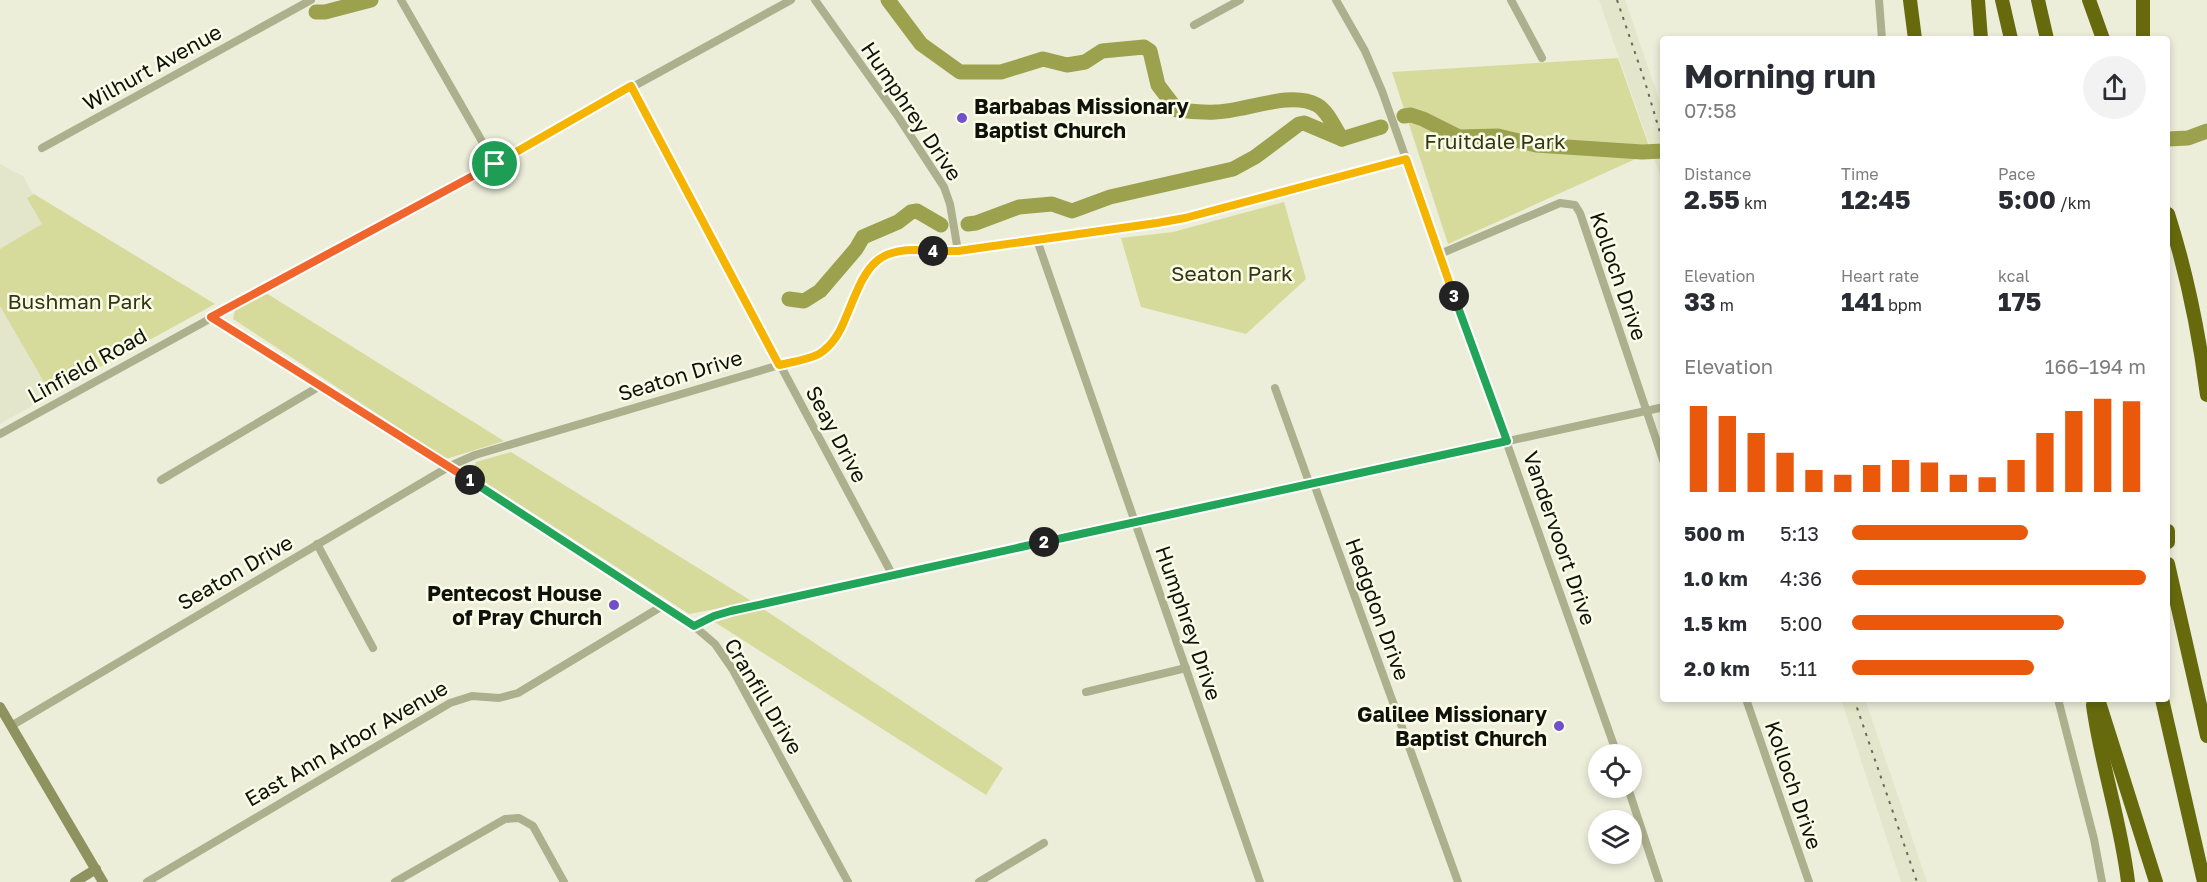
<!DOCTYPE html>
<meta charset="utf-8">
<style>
:root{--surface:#fff;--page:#f2f2f3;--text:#2b2b33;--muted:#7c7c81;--accent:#ea580c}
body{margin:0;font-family:"Golos Text",sans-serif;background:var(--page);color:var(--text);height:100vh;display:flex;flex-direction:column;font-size:22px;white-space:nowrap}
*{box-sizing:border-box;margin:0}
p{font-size:20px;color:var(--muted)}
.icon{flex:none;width:33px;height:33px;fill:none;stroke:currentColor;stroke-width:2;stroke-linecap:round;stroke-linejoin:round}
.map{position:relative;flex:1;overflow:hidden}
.details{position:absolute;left:1660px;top:36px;width:510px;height:666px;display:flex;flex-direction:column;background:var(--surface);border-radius:6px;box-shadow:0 3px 9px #0003}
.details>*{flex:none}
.controls{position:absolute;left:1588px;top:744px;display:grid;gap:12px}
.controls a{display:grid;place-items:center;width:54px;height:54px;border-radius:50%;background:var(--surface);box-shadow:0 3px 9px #0003;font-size:30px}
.pin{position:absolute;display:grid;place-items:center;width:51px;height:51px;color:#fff;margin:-26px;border:3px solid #fff;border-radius:50%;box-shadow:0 2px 6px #0007}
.km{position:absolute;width:30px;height:30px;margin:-15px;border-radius:50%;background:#222;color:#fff;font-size:16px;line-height:30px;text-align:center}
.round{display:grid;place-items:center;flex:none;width:63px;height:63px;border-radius:32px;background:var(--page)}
.headline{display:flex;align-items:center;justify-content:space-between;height:102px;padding:0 24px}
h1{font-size:33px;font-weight:700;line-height:45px}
.metrics{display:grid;grid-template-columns:repeat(3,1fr);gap:9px;height:102px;padding:6px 24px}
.metrics div{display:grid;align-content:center}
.metrics b{font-size:26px;font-weight:700}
.metrics small{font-size:16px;font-weight:400}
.metrics p{font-size:16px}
.chart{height:168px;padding:12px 24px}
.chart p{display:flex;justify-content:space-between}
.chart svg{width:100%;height:108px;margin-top:6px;stroke:var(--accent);stroke-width:6}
ul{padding:0 24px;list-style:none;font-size:20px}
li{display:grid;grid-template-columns:96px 72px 1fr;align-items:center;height:45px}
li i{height:15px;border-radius:8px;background:var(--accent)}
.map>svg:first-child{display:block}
.built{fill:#e3e6ca}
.green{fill:#d6db9c}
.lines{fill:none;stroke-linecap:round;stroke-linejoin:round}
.river{stroke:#9ca14e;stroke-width:15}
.street{stroke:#adb08d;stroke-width:8}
.secondary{stroke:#8e925e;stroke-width:10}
.highway{stroke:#666a0c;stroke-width:14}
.rail{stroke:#696a5e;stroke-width:2;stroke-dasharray:3 6;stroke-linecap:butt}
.split-1-casing{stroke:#fff;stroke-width:12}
.split-2-casing{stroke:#fff;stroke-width:12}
.split-3-casing{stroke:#fff;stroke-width:12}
.split-4-casing{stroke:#fff;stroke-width:12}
.split-5-casing{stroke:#fff;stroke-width:12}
.split-1{stroke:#f0652b;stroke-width:8}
.split-2{stroke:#22a559;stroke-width:8}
.split-3{stroke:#22a559;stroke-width:8}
.split-4{stroke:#f5b400;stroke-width:8}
.split-5{stroke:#f5b400;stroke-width:8}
.poi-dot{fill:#7250c9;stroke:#f9fce7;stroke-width:2}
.labels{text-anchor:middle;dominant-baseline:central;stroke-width:5;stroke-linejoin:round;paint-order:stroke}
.street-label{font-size:21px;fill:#10110a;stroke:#f9fce7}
.poi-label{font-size:21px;font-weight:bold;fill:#10110a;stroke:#f9fce7;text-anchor:end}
.park-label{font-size:21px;fill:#343612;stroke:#f9fce7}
</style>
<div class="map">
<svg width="2207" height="882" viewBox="0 0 2207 882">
<rect width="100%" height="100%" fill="#eceeda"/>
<g class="built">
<path d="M1599,0H1625L1663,111V184Z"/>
<path d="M0,164L23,176L49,223L0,250Z"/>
<path d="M0,298L54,393L0,424Z"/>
<path d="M1841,699H1865L1927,882H1901Z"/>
</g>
<g class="green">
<path d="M1618,58L1651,152L1448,244L1392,72Z"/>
<path d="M34,194L215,304L51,394L0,306V249L42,224L27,198Z"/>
<path d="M1284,202L1306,279L1246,334L1141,307L1121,238L1173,232Z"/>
<path d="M266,293L504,441L446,459L233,319L235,310Z"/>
<path d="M511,452L753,602L689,614L474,475L471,470L474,469L476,462Z"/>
<path d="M762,608L1003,768L986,795L713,621Z"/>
</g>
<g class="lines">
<g class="river">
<path d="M888,0L921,44L960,72H1001L1043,59L1067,65L1085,62L1102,51L1144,47L1150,51L1158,85L1177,110C1189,111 1202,113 1215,112C1244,112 1290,90 1317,105C1328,111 1335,129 1342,139L1381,127"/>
<path d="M316,12H325L371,0"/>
<path d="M1404,116L1411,115L1423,119L1459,137L1498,136L1536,145L1642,152L1664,151"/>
<path d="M2168,139L2188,138L2207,131"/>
<path d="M968,224L976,223L1019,207L1052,204L1072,211L1110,197L1233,169L1255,157L1299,124L1304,123L1342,139"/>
<path d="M789,299L804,301L820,291L856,249L863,237L898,222L911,212L917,211L941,225"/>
</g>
<g class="street">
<path d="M401,0L495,164"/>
<path d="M815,0L899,118L944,187L950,204L958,251"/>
<path d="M1336,0L1365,51L1382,91L1617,754"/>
<path d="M1511,0L1542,58"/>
<path d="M1879,0L1882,39"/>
<path d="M1194,25L1240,0"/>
<path d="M631,86L893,576"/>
<path d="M42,148L311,0"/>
<path d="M1037,240L1260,882"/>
<path d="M1440,254L1560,203L1575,205L1580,213L1664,463"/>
<path d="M211,317L450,466L694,626L715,644L733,670L848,882"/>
<path d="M1275,388L1310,485"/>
<path d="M0,434L791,0"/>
<path d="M161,480L320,386"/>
<path d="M1314,484L1458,882"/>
<path d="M317,544L373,648"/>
<path d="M694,626L714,616L731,611L1664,407"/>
<path d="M1086,692L1186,668"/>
<path d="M1746,699L1809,882"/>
<path d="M2058,699L2094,839L2102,882"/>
<path d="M11,726L450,466L475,455L820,353L837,337L862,280L869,269L878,259L898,250L958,251L1157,223L1185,218L1406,159"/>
<path d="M1628,788L1659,882"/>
<path d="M147,882L450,703L472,696L499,698L518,693L664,605"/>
<path d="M395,882L505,819L519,818L533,826L564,882"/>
<path d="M979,882L1044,843"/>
</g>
<g class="secondary">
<path d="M0,707L103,882"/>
<path d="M75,882L96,869"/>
</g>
<g class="highway">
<path d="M1910,0L1915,39"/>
<path d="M1978,0L1981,39"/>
<path d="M2002,0L2011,39"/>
<path d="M2038,0L2047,39"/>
<path d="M2089,0L2103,39"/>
<path d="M2143,39V0"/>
<path d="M2168,214C2187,273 2199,333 2207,395"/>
<path d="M2168,531V542"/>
<path d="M2168,564L2207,736"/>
<path d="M2098,699L2156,882"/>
<path d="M2162,699L2204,882"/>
<path d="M2093,705C2101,765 2121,822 2128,882"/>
</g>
<g class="rail">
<path d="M1617,0L1645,82L1664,146"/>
<path d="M1854,699L1917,882"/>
</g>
</g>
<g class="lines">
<g class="split-1-casing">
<path id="split-1" d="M470,480L211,317L495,164"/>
</g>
<g class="split-2-casing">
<path id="split-2" d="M470,480L694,626L714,616L731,611L1044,542"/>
</g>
<g class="split-3-casing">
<path id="split-3" d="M1044,542L1507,441L1454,296"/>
</g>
<g class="split-4-casing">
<path id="split-4" d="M933,251H958L1157,223L1185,218L1406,159L1454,296"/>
</g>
<g class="split-5-casing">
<path id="split-5" d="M495,164L631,86L779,365C792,362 807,360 819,354C833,345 840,332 846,317C867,267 872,245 933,251"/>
</g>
<use href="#split-1" class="split-1"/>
<use href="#split-2" class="split-2"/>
<use href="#split-3" class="split-3"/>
<use href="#split-4" class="split-4"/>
<use href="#split-5" class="split-5"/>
</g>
<g class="poi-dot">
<circle cx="962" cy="118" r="6"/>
<circle cx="614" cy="605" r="6"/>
<circle cx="1559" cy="726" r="6"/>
</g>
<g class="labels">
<g class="street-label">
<text transform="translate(152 67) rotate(-29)">Wilhurt Avenue</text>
<text transform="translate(912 111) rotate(56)">Humphrey Drive</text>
<text transform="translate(1619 276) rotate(71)">Kolloch Drive</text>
<text transform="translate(87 365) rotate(-29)">Linfield Road</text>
<text transform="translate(680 375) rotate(-17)">Seaton Drive</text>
<text transform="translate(837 434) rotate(62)">Seay Drive</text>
<text transform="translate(1560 538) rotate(71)">Vandervoort Drive</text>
<text transform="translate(235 572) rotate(-30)">Seaton Drive</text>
<text transform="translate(1378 609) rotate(70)">Hedgdon Drive</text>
<text transform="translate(1189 623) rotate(71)">Humphrey Drive</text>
<text transform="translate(764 696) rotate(59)">Cranfill Drive</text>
<text transform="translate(346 743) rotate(-30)">East Ann Arbor Avenue</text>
<text transform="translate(1794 785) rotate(71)">Kolloch Drive</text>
</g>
<g class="poi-label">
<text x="974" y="106" text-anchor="start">Barbabas Missionary<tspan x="974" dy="24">Baptist Church</tspan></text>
<text x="602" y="593">Pentecost House<tspan x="602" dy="24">of Pray Church</tspan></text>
<text x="1547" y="714">Galilee Missionary<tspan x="1547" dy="24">Baptist Church</tspan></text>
</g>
<g class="park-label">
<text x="1495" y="141">Fruitdale Park</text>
<text x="1232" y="273">Seaton Park</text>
<text x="80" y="301">Bushman Park</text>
</g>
</g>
</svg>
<div class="controls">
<a><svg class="icon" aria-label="locate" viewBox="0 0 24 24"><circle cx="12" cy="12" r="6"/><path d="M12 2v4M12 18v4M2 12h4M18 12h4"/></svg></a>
<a><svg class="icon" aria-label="layers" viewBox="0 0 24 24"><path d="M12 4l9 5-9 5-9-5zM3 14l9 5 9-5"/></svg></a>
</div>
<div class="pin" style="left:495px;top:164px;background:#1e9e55"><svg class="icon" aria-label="arrive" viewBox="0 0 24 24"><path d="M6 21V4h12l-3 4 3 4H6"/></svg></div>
<b class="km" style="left:470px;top:480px">1</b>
<b class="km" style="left:1044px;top:542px">2</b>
<b class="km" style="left:1454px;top:296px">3</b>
<b class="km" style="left:933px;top:251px">4</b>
<section class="details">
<div class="headline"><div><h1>Morning run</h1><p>07:58</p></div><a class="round"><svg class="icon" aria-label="share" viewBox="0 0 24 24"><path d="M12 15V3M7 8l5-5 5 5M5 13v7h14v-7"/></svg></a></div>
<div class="metrics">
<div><p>Distance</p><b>2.55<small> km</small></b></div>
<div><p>Time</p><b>12:45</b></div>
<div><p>Pace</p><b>5:00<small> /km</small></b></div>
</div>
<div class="metrics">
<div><p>Elevation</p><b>33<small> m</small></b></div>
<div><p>Heart rate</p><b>141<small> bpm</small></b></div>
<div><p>kcal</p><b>175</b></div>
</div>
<div class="chart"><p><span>Elevation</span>166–194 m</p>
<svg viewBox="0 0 160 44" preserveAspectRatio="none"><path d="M5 44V9M15 44V13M25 44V20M35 44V28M45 44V35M55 44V37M65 44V33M75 44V31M85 44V32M95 44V37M105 44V38M115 44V31M125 44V20M135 44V11M145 44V6M155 44V7"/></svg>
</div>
<ul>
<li><b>500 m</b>5:13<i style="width:60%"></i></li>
<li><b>1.0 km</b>4:36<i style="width:100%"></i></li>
<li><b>1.5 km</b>5:00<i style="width:72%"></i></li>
<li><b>2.0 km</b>5:11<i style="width:62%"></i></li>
</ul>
</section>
</div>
